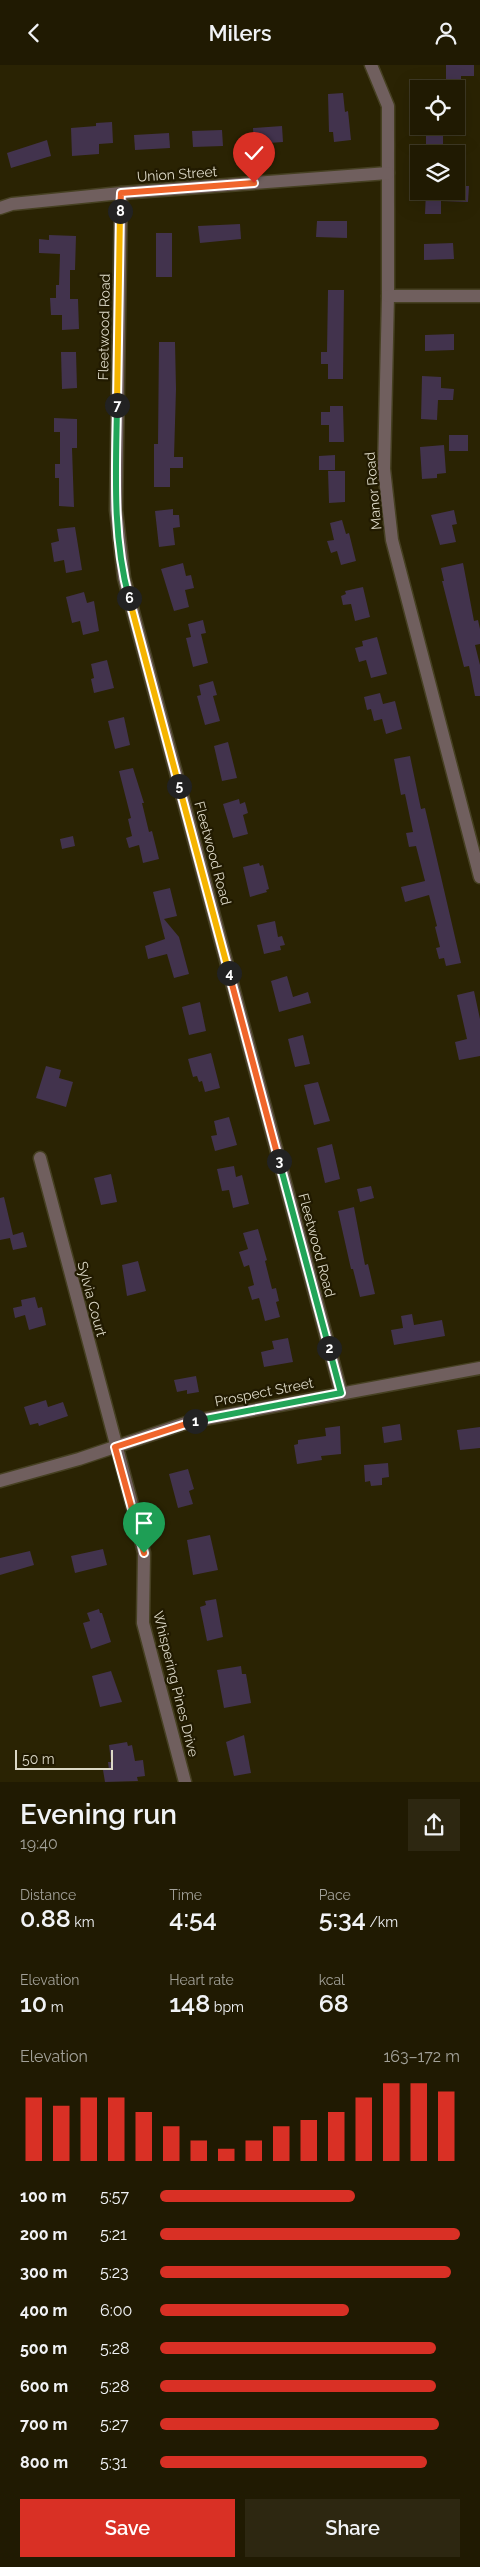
<!DOCTYPE html>
<meta charset="utf-8">
<style>
:root{--surface:#201a02;--page:#2d2711;--text:#f1f3f6;--muted:#a2a199;--line:#3d3824;--accent:#d93025}
body{margin:0;font-family:Raleway,sans-serif;background:var(--page);color:var(--text);height:100vh;display:flex;flex-direction:column;font-size:19px;white-space:nowrap}
*{box-sizing:border-box;margin:0}
p{font-size:16px;color:var(--muted)}
.icon{flex:none;width:28px;height:28px;fill:none;stroke:currentColor;stroke-width:2;stroke-linecap:round;stroke-linejoin:round}
.map{position:relative;height:1717px;overflow:hidden}
.drawer{display:flex;flex-direction:column;background:var(--surface);flex:1}
.drawer>*{flex:none}
.controls{position:absolute;left:410px;top:15px;display:grid;gap:10px}
.controls a{display:grid;place-items:center;width:55px;height:55px;border-radius:0px;background:var(--surface);box-shadow:0 5px 20px #0002,0 0 0 1px var(--line);font-size:25px}
.scale{position:absolute;left:15px;bottom:12px;width:98px;box-sizing:border-box;padding-left:5px;border:2px solid #dcd8c6;border-top:0;font-size:14px;line-height:18px;white-space:nowrap;color:#dcd8c6;-webkit-text-stroke:4px #211a00;paint-order:stroke}
.pin{position:absolute;display:grid;place-items:center;width:42px;height:42px;color:#fff;margin:-51px -21px;border-radius:50% 50% 50% 0;rotate:-45deg;box-shadow:0 0 5px #0007}
.pin .icon{rotate:45deg}
.km{position:absolute;width:25px;height:25px;margin:-12px;border-radius:50%;background:#222;color:#fff;font-size:14px;line-height:25px;text-align:center}
.round{display:grid;place-items:center;flex:none;width:52px;height:52px;border-radius:0px;background:var(--page)}
.headline{display:flex;align-items:center;justify-content:space-between;height:85px;padding:0 20px}
h1{font-size:28px;font-weight:600;line-height:38px}
.figures{display:grid;grid-template-columns:repeat(3,1fr);gap:8px;height:85px;padding:5px 20px}
.figures div{display:grid;align-content:center}
.figures b{font-size:25px;font-weight:600}
.figures small{font-size:14px;font-weight:400}
.figures p{font-size:14px}
.chart{height:140px;padding:10px 20px}
.chart p{display:flex;justify-content:space-between}
.chart svg{width:100%;height:90px;margin-top:5px;stroke:var(--accent);stroke-width:6}
.cta{display:flex;gap:10px;margin-top:auto;padding:10px 20px}
.cta a{flex:1;height:58px;border-radius:0px;background:var(--accent);color:#fff;font-size:20px;font-weight:600;line-height:58px;text-align:center}
.cta a+a{background:var(--page);color:var(--text)}
ul{padding:0 20px;list-style:none;font-size:16px}
li{display:grid;grid-template-columns:80px 60px 1fr;align-items:center;height:38px}
li i{height:12px;border-radius:6px;background:var(--accent)}
header{display:flex;justify-content:space-between;align-items:center;height:65px;padding:0 20px;background:var(--surface);font-size:22px;font-weight:600}
.map>svg:first-child{display:block}
.building{fill:#42334d}
.lines{fill:none;stroke-linecap:round;stroke-linejoin:round}
.minor-casing{stroke:#464022;stroke-width:15}
.minor{stroke:#705f5e;stroke-width:12}
.split-1-casing{stroke:#fff;stroke-width:10}
.split-2-casing{stroke:#fff;stroke-width:10}
.split-3-casing{stroke:#fff;stroke-width:10}
.split-4-casing{stroke:#fff;stroke-width:10}
.split-5-casing{stroke:#fff;stroke-width:10}
.split-6-casing{stroke:#fff;stroke-width:10}
.split-7-casing{stroke:#fff;stroke-width:10}
.split-8-casing{stroke:#fff;stroke-width:10}
.split-9-casing{stroke:#fff;stroke-width:10}
.split-1{stroke:#f0652b;stroke-width:6}
.split-2{stroke:#22a559;stroke-width:6}
.split-3{stroke:#22a559;stroke-width:6}
.split-4{stroke:#f0652b;stroke-width:6}
.split-5{stroke:#f5b400;stroke-width:6}
.split-6{stroke:#f5b400;stroke-width:6}
.split-7{stroke:#22a559;stroke-width:6}
.split-8{stroke:#f5b400;stroke-width:6}
.split-9{stroke:#f0652b;stroke-width:6}
.labels{text-anchor:middle;dominant-baseline:central;stroke-width:4.5;stroke-linejoin:round;paint-order:stroke}
.street-label{font-size:14px;fill:#dcd8c6;stroke:#211a00}
</style>
<header><svg class="icon" aria-label="back" viewBox="0 0 24 24"><path d="M15 5l-7 7 7 7"/></svg>Milers<svg class="icon" aria-label="person" viewBox="0 0 24 24"><circle cx="12" cy="8" r="4"/><path d="M4 21q1-7 8-7t8 7"/></svg></header>
<div class="map">
<svg width="480" height="1717" viewBox="0 0 480 1717">
<rect width="100%" height="100%" fill="#2a2303"/>
<g class="building">
<path d="M446,0H474V11H461V24H446Z"/>
<path d="M343,28L345,47L348,46L351,75L334,77L333,67H329L328,29Z"/>
<path d="M112,57L113,78L99,79V89L72,91L71,63L96,61V58Z"/>
<path d="M282,61L283,77L254,79L253,63Z"/>
<path d="M426,61H443V88L426,89Z"/>
<path d="M222,65L223,81L193,82L192,66Z"/>
<path d="M169,68L170,83L135,85L134,70Z"/>
<path d="M47,75L51,91L11,103L7,88Z"/>
<path d="M456,121H469L468,137L441,136V149H425L426,126H456Z"/>
<path d="M317,156H347V173L316,172Z"/>
<path d="M240,159L241,174L200,178L198,161Z"/>
<rect x="156" y="168" width="16" height="44"/>
<path d="M49,170L76,171L75,205H70V234H78L79,264L62,265V250H51L50,233H56V220H59L60,189L39,188V174L49,175Z"/>
<path d="M453,178L454,194L424,195V179Z"/>
<path d="M328,225H344L343,314H328V299H321V287H327Z"/>
<path d="M454,269V285L425,286V270Z"/>
<path d="M159,277H175L176,324L174,392H183V403H170V422H154V379H158Z"/>
<path d="M61,287H76L77,323L62,324Z"/>
<path d="M422,311L441,312V323L454,324L453,335H438L437,355L421,354Z"/>
<path d="M330,341H343L344,377H329V360H321V347H330Z"/>
<path d="M54,353L77,354V383H72L74,442L59,441V413H55V399H60V367H54Z"/>
<rect x="449" y="370" width="19" height="16"/>
<path d="M444,380L446,408L437,409V413L422,414L420,382Z"/>
<path d="M335,390V405H319V391Z"/>
<path d="M328,406H345V437L329,438Z"/>
<path d="M173,444V450H179L180,462L173,463L175,480L159,482L155,446Z"/>
<path d="M454,445L457,459L452,460L456,477L440,480L431,450Z"/>
<path d="M342,455L346,469L349,468L356,496L341,500L337,486L331,488L327,476L334,475L330,458Z"/>
<path d="M75,462L82,505L66,508L64,495L54,497L51,478L59,476L57,464Z"/>
<path d="M183,498L186,511L191,510L194,523L185,525L189,542L174,546L161,504Z"/>
<path d="M463,498L474,556L478,555L480,564V579L475,580L480,600V631H475L469,601L464,602L442,516H444L441,503Z"/>
<path d="M363,522L370,552L355,556L351,539L343,540L341,531L346,529L345,526Z"/>
<path d="M84,527L87,538L94,536L99,566L83,570L80,556L72,558L66,532Z"/>
<path d="M203,555L206,568L201,569L208,598L193,602L186,573L191,572L188,559Z"/>
<path d="M377,572L387,609L371,613L366,595L359,597L355,583L363,581L362,576Z"/>
<path d="M107,595L114,623L94,628L91,614L94,613L91,599Z"/>
<path d="M213,616L217,630L213,631L220,656L205,660L197,631L201,630L199,620Z"/>
<path d="M380,628L383,639L395,636L402,664L386,669L382,654L374,656L371,644L367,645L364,632Z"/>
<path d="M124,652L130,680L115,684L108,656Z"/>
<path d="M228,677L237,713L222,716L214,681Z"/>
<path d="M410,691L421,744L425,743L461,898L446,901L444,893L439,894L436,883L440,882L435,862L437,861L429,830L405,837L401,822L425,816L416,781L409,782L406,768L413,767L405,729L401,730L394,694Z"/>
<path d="M133,703L144,738H142L149,767L152,766L159,794L143,798L139,780L129,783L126,773L132,771L128,754L131,753L119,706Z"/>
<path d="M239,734L240,739L245,737L248,748L243,750L248,769L233,773L223,739Z"/>
<path d="M73,771L75,781L62,784L60,774Z"/>
<path d="M259,798L260,801L263,800L269,824L266,825L267,827L250,832L243,802Z"/>
<path d="M170,823L177,851L164,854L179,872L189,909L174,913L167,889L148,894L145,881L165,874L153,827Z"/>
<path d="M275,856L278,872L282,871L285,880L280,881L281,885L264,889L257,860Z"/>
<path d="M287,911L293,932L308,927L311,938L279,947L271,916Z"/>
<path d="M474,926L480,954V991L459,995L455,977L467,974L457,930Z"/>
<path d="M200,937L206,966L189,970L182,942Z"/>
<path d="M303,970L310,999L295,1002L288,974Z"/>
<path d="M211,988L220,1023L205,1027L202,1016L199,1017L197,1011L193,1012L188,994Z"/>
<path d="M46,1001L61,1005L59,1013L73,1017L66,1042L36,1033Z"/>
<path d="M318,1017L330,1056L314,1060L304,1020Z"/>
<path d="M229,1052L237,1080L215,1086L211,1071L217,1070L214,1056Z"/>
<path d="M332,1079L340,1114L325,1118L317,1083Z"/>
<path d="M234,1101L236,1112L242,1110L249,1139L233,1143L229,1125L222,1126L217,1104Z"/>
<path d="M111,1109L117,1137L101,1140L94,1113Z"/>
<path d="M371,1121L374,1133L360,1137L357,1124Z"/>
<path d="M4,1132L13,1170L23,1167L27,1182L13,1185L10,1173L0,1175V1133Z"/>
<path d="M354,1142L365,1200L368,1199L375,1229L360,1232L353,1204H351L338,1146Z"/>
<path d="M258,1164L267,1195L265,1196L272,1224L276,1223L279,1236L276,1237L280,1252L265,1256L259,1233L252,1235L248,1222L254,1220L249,1200L244,1202L239,1187L248,1184L243,1168Z"/>
<path d="M138,1196L146,1226L127,1231L122,1200Z"/>
<path d="M35,1232L38,1243L42,1242L46,1260L29,1265L25,1250L15,1253L13,1243L22,1241L21,1235Z"/>
<path d="M412,1249L414,1260L442,1255L445,1271L394,1280L391,1265L403,1263L401,1251Z"/>
<path d="M288,1273L293,1297L264,1302L261,1287L274,1284L272,1276Z"/>
<path d="M196,1311L199,1327L187,1329V1325L177,1327L174,1315Z"/>
<path d="M46,1335L48,1342L63,1337L68,1351L39,1361L38,1358L30,1360L24,1342Z"/>
<path d="M400,1359L402,1375L384,1378L382,1362Z"/>
<path d="M340,1361L341,1389L321,1391L322,1395L297,1399L294,1380L298,1379V1375L326,1371L325,1363Z"/>
<path d="M480,1362V1383L460,1385L457,1365Z"/>
<path d="M388,1398L389,1412L382,1413V1420L371,1421L370,1416L365,1417L364,1400Z"/>
<path d="M188,1404L194,1424L189,1426L193,1439L178,1443L169,1409Z"/>
<path d="M210,1470L218,1505L193,1510L187,1475Z"/>
<path d="M103,1484L107,1500L75,1508L71,1491Z"/>
<path d="M30,1486L34,1500L0,1510V1493Z"/>
<path d="M216,1534L223,1572L207,1576L200,1542L206,1540L205,1536Z"/>
<path d="M99,1544L100,1548H102L111,1577L91,1584L83,1558L90,1556L87,1548Z"/>
<path d="M241,1601L242,1609H246L251,1638L224,1643L217,1605Z"/>
<path d="M111,1606L122,1637L100,1642L92,1611Z"/>
<path d="M244,1670L251,1708L234,1711L226,1677Z"/>
<path d="M127,1677L128,1681L132,1680L135,1696L143,1695L145,1711L137,1712L138,1716L105,1717L103,1705H109L108,1697H111L109,1680Z"/>
</g>
<g class="lines">
<g class="minor-casing">
<g id="minor">
<path d="M371,0L388,41V231L384,404L392,475L480,812"/>
<path d="M121,128L116,445L124,513L341,1327"/>
<path d="M0,143L12,139L121,128L388,108"/>
<path d="M388,231H480"/>
<path d="M40,1093L138,1462L144,1488L143,1558L185,1717"/>
<path d="M0,1416L79,1394L189,1357L480,1303"/>
</g>
</g>
<use href="#minor" class="minor"/>
</g>
<g class="lines">
<g class="split-1-casing">
<path id="split-1" d="M144,1488L115,1382L195,1356"/>
</g>
<g class="split-2-casing">
<path id="split-2" d="M195,1356L341,1328L329,1283"/>
</g>
<g class="split-3-casing">
<path id="split-3" d="M279,1096L329,1283"/>
</g>
<g class="split-4-casing">
<path id="split-4" d="M229,908L279,1096"/>
</g>
<g class="split-5-casing">
<path id="split-5" d="M179,721L229,908"/>
</g>
<g class="split-6-casing">
<path id="split-6" d="M129,533L179,721"/>
</g>
<g class="split-7-casing">
<path id="split-7" d="M117,340C116,405 112,470 129,533"/>
</g>
<g class="split-8-casing">
<path id="split-8" d="M117,340L120,146"/>
</g>
<g class="split-9-casing">
<path id="split-9" d="M120,146L121,128L254,118"/>
</g>
<use href="#split-1" class="split-1"/>
<use href="#split-2" class="split-2"/>
<use href="#split-3" class="split-3"/>
<use href="#split-4" class="split-4"/>
<use href="#split-5" class="split-5"/>
<use href="#split-6" class="split-6"/>
<use href="#split-7" class="split-7"/>
<use href="#split-8" class="split-8"/>
<use href="#split-9" class="split-9"/>
</g>
<g class="labels">
<g class="street-label">
<text transform="translate(177 109) rotate(-4)">Union Street</text>
<text transform="translate(104 262) rotate(-89)">Fleetwood Road</text>
<text transform="translate(373 426) rotate(-95)">Manor Road</text>
<text transform="translate(213 788) rotate(75)">Fleetwood Road</text>
<text transform="translate(317 1180) rotate(75)">Fleetwood Road</text>
<text transform="translate(92 1234) rotate(75)">Sylvia Court</text>
<text transform="translate(264 1327) rotate(-11)">Prospect Street</text>
<text transform="translate(176 1619) rotate(76)">Whispering Pines Drive</text>
</g>
</g>
</svg>
<div class="controls">
<a><svg class="icon" aria-label="locate" viewBox="0 0 24 24"><circle cx="12" cy="12" r="6"/><path d="M12 2v4M12 18v4M2 12h4M18 12h4"/></svg></a>
<a><svg class="icon" aria-label="layers" viewBox="0 0 24 24"><path d="M12 4l9 5-9 5-9-5zM3 14l9 5 9-5"/></svg></a>
</div>
<div class="scale">50 m</div>
<div class="pin" style="left:144px;top:1488px;background:#1e9e55"><svg class="icon" aria-label="arrive" viewBox="0 0 24 24"><path d="M6 21V4h12l-3 4 3 4H6"/></svg></div>
<div class="pin" style="left:254px;top:118px;background:#d93025"><svg class="icon" aria-label="check" viewBox="0 0 24 24"><path d="M5 12l5 5 9-10"/></svg></div>
<b class="km" style="left:195px;top:1356px">1</b>
<b class="km" style="left:329px;top:1283px">2</b>
<b class="km" style="left:279px;top:1096px">3</b>
<b class="km" style="left:229px;top:908px">4</b>
<b class="km" style="left:179px;top:721px">5</b>
<b class="km" style="left:129px;top:533px">6</b>
<b class="km" style="left:117px;top:340px">7</b>
<b class="km" style="left:120px;top:146px">8</b>
</div>
<section class="drawer">
<div class="headline"><div><h1>Evening run</h1><p>19:40</p></div><a class="round"><svg class="icon" aria-label="share" viewBox="0 0 24 24"><path d="M12 15V3M7 8l5-5 5 5M5 13v7h14v-7"/></svg></a></div>
<div class="figures">
<div><p>Distance</p><b>0.88<small> km</small></b></div>
<div><p>Time</p><b>4:54</b></div>
<div><p>Pace</p><b>5:34<small> /km</small></b></div>
</div>
<div class="figures">
<div><p>Elevation</p><b>10<small> m</small></b></div>
<div><p>Heart rate</p><b>148<small> bpm</small></b></div>
<div><p>kcal</p><b>68</b></div>
</div>
<div class="chart"><p><span>Elevation</span>163–172 m</p>
<svg viewBox="0 0 160 44" preserveAspectRatio="none"><path d="M5 44V13M15 44V17M25 44V13M35 44V13M45 44V20M55 44V27M65 44V34M75 44V38M85 44V34M95 44V27M105 44V24M115 44V20M125 44V13M135 44V6M145 44V6M155 44V10"/></svg>
</div>
<ul>
<li><b>100 m</b>5:57<i style="width:65%"></i></li>
<li><b>200 m</b>5:21<i style="width:100%"></i></li>
<li><b>300 m</b>5:23<i style="width:97%"></i></li>
<li><b>400 m</b>6:00<i style="width:63%"></i></li>
<li><b>500 m</b>5:28<i style="width:92%"></i></li>
<li><b>600 m</b>5:28<i style="width:92%"></i></li>
<li><b>700 m</b>5:27<i style="width:93%"></i></li>
<li><b>800 m</b>5:31<i style="width:89%"></i></li>
</ul>
<div class="cta"><a>Save</a><a>Share</a></div>
</section>
